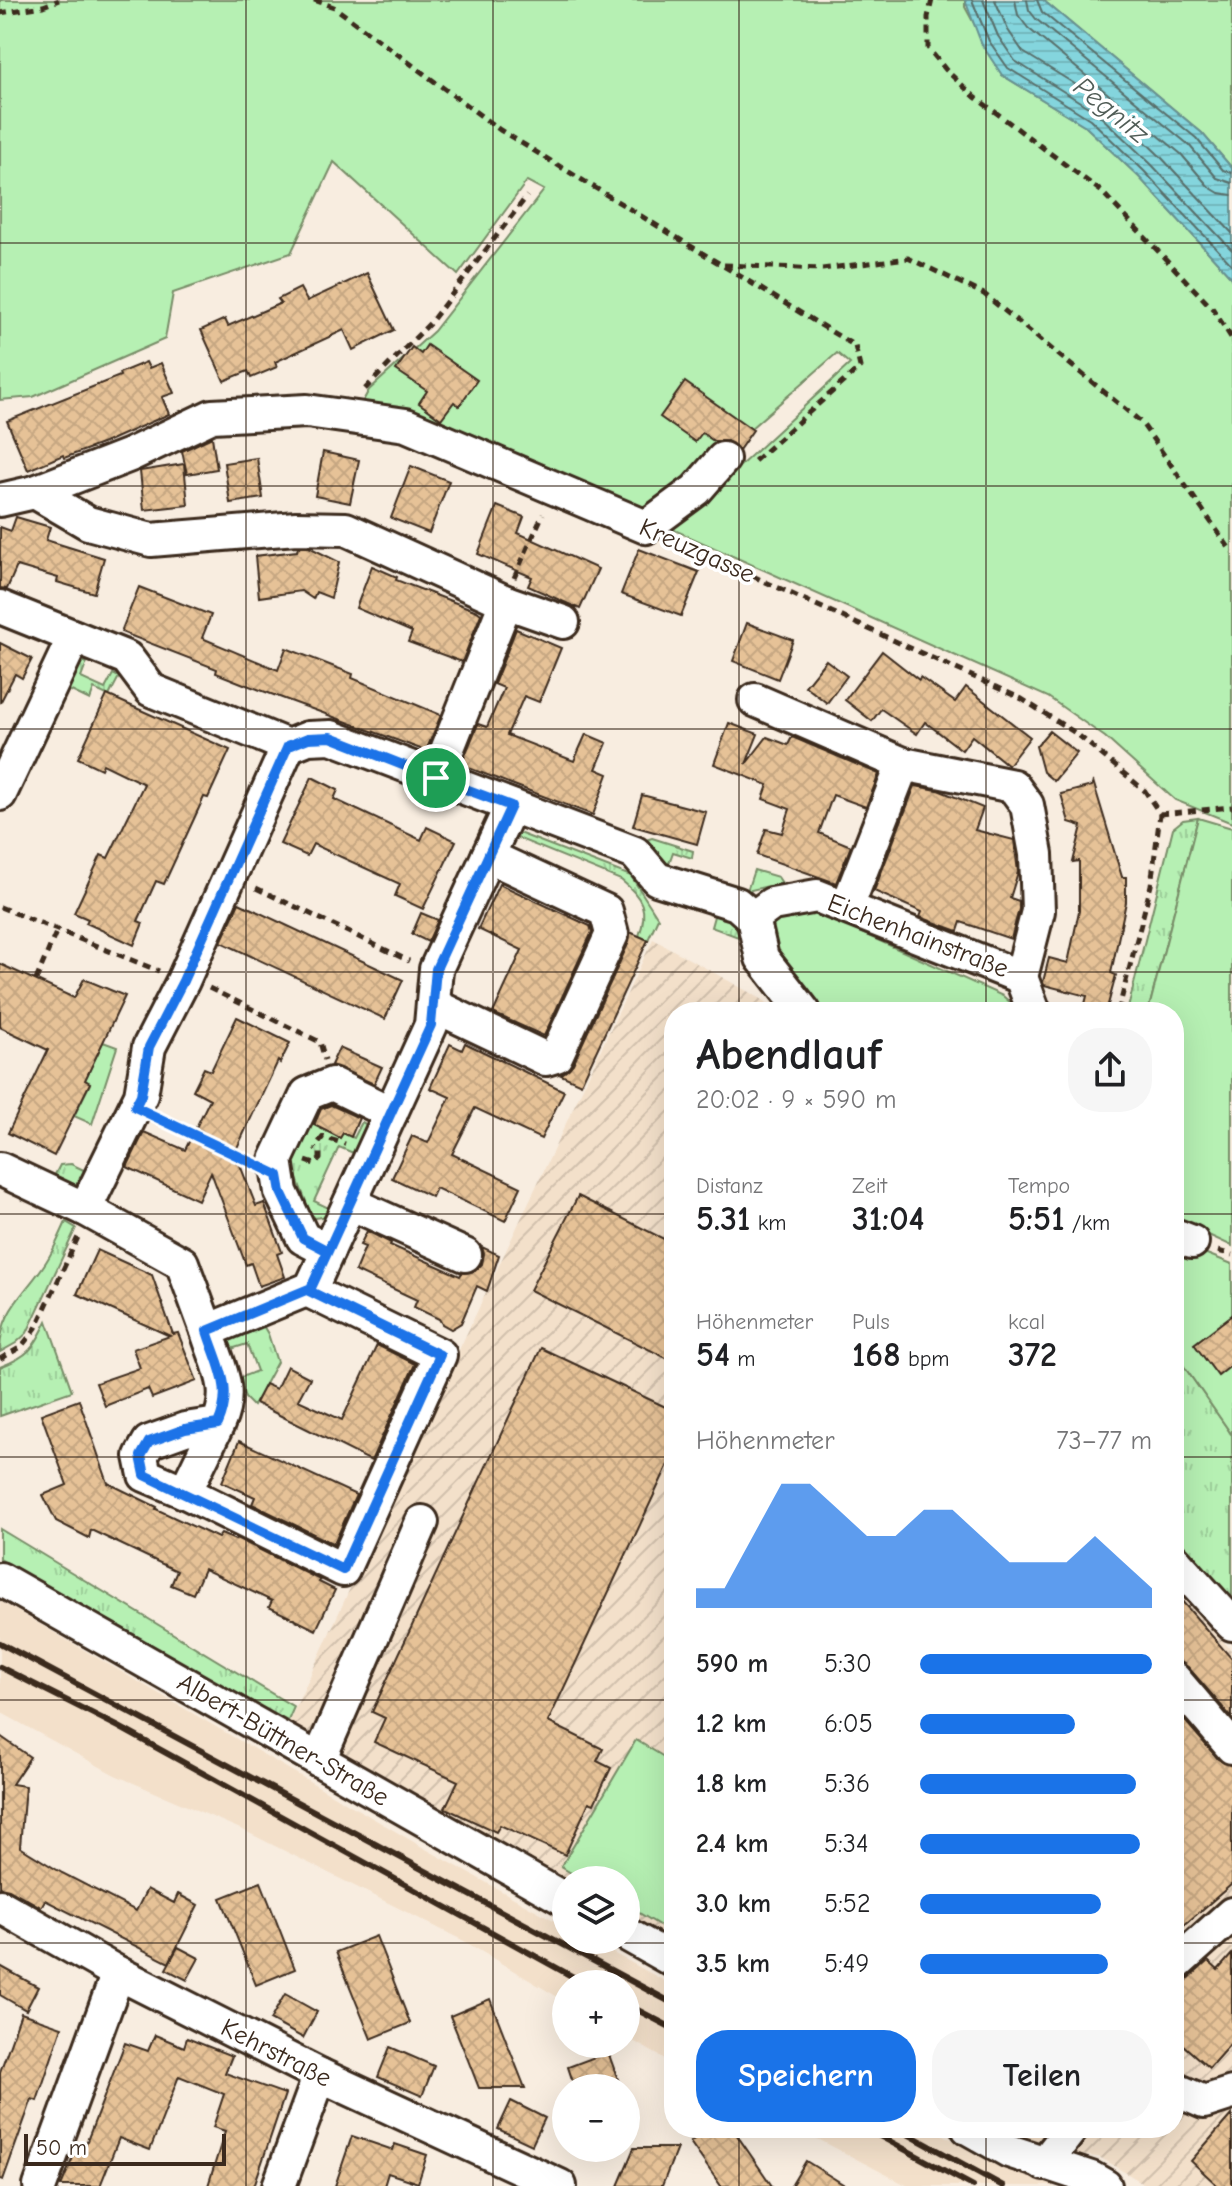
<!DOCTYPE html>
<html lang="de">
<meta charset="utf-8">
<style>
:root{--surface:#fff;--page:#f6f6f6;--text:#202124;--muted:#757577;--accent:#1a73e8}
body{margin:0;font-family:"Comic Neue",sans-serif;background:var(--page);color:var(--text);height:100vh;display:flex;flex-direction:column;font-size:30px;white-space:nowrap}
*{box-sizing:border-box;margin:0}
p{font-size:26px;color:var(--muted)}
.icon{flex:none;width:44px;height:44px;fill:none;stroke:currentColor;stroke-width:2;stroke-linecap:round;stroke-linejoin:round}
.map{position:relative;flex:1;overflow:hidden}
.sheet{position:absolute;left:664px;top:1002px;width:520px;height:1136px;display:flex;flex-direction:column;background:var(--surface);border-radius:32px;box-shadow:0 8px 32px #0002}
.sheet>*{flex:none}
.controls{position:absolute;left:552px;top:1866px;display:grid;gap:16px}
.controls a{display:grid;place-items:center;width:88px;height:88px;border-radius:50%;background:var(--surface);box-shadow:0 8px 32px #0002;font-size:40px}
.scale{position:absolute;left:24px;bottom:20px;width:202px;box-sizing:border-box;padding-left:8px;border:4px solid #3b2a1e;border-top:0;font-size:22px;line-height:28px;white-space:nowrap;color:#3b2a1e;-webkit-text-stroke:6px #fff;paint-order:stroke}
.pin{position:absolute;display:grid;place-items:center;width:68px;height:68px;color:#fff;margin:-34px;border:4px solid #fff;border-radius:50%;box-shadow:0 2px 8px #0007}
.round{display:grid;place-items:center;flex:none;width:84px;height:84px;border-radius:32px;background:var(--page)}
.headline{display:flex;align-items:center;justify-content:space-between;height:136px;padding:0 32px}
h1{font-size:44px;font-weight:700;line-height:60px}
.figures{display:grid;grid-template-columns:repeat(3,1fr);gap:12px;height:136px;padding:8px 32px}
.figures div{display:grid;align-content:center}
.figures b{font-size:34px;font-weight:700}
.figures small{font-size:22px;font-weight:400}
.figures p{font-size:22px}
.chart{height:224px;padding:16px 32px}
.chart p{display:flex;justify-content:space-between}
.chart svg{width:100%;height:144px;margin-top:8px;fill:var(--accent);opacity:.7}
.action{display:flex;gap:16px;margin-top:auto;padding:16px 32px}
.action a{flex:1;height:92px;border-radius:32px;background:var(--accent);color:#fff;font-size:32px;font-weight:700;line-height:92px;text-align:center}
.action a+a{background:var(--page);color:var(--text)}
ul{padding:0 32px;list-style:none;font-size:26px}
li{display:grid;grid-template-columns:128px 96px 1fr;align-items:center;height:60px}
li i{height:20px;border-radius:10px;background:var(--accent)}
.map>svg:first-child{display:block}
.built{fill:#f3e0ca}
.industrial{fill:url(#industrial-furrows)}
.grass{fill:url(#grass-tufts);stroke:#788d68;stroke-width:2}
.green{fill:#b6f0b3;stroke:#788d68;stroke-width:2}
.water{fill:url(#water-rules);stroke:#679191;stroke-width:2}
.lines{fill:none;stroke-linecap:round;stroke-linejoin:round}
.shore{stroke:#586e6a;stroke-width:2}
.building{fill:url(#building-cross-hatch);stroke:#3b2a1e;stroke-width:2}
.minor-casing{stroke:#3b2a1e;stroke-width:38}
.path{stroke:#3b2a1e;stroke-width:5;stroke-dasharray:8 6;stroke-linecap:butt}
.minor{stroke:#fff;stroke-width:32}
.rail{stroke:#3b2a1e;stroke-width:6}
.route-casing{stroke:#fff;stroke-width:16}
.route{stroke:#1a73e8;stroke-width:10}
.grid{fill:none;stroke:#3b2a1e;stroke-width:2;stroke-opacity:0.55}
.labels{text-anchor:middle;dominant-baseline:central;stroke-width:7;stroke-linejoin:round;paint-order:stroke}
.street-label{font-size:26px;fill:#3b2a1e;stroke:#fff}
.water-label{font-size:28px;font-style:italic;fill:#515d57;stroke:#fff}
</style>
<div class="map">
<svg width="1232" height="2186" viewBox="0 0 1232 2186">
<defs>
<pattern id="industrial-furrows" width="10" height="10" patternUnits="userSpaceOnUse" patternTransform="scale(2)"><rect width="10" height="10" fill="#f3e0ca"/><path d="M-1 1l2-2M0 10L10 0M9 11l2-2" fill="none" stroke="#d1c0ad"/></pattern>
<pattern id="grass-tufts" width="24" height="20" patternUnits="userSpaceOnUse" patternTransform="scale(2)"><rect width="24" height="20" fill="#b6f0b3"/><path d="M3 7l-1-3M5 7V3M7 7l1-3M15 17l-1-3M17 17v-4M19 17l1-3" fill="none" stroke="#9dce9a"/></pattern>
<pattern id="water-rules" width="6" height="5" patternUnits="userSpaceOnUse" patternTransform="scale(2)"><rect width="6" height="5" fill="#84d5dd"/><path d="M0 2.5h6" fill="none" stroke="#73b7bd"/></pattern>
<pattern id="building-cross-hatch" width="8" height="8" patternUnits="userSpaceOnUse" patternTransform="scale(2)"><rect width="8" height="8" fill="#e6c297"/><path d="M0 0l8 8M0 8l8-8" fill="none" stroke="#c6a782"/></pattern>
</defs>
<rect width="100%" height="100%" fill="#f8ede0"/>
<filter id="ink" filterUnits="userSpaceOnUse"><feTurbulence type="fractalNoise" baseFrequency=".0125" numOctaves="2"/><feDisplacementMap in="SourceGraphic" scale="16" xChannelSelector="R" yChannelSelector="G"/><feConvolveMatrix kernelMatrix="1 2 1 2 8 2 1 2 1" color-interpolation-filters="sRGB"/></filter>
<g filter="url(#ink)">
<g class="built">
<path d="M0,1601L424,1848L566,1927V1940H589L674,1986V2064L626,2037V1984H566V2002L464,1941L245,1831L115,1775L0,1712Z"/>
<path d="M797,2128H932L984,2158L1069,2186H908Z"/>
</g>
<g class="industrial">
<path d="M653,939L765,1001L774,1012H674V1958L626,1930V1880H566V1893L288,1724L459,1350Z"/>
<path d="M1174,1585L1232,1651V2186H1148L1099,2157L1031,2150L991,2128H1174Z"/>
</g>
<g class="grass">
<path d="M79,662H87L81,678L105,689L113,674L119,677L109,696L94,689L90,700L65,688Z"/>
<path d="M1198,818L1148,1012H1127L1173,828L1183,820Z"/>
<path d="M516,832L631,876L658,918L648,940L639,936C649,909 642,897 621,880L510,835Z"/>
<path d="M652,838L693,851L692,858L673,852L667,869L639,842Z"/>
<path d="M754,870L778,877L782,883L747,891Z"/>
<path d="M716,909C731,914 738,923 741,938L711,927Z"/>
<path d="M309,1122L340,1138L343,1133L354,1138L362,1122L370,1127L358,1155L339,1147L314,1201L333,1210L328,1216L315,1218L311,1214L290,1161Z"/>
<path d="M71,1164L90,1173L72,1187L51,1182L60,1165Z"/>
<path d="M66,1222L76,1228L27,1333L16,1343L0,1352C0,1309 25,1295 46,1262C54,1250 60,1235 66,1222Z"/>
<path d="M47,1321L72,1391L0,1416V1367C29,1356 34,1348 47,1321Z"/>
<path d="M262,1324L268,1334L277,1362L253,1406L245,1398L239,1378L257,1371L247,1344L228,1350L230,1338Z"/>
<path d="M1174,1352L1232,1435V1601L1174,1537Z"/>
<path d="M0,1529L294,1707L287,1723L0,1559Z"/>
</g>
<g class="green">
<path d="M0,0H965V7L1002,75L1084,125L1139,177L1232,278V823L1175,800L1105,737L1048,697L672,529L850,364L837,353L718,457L639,515L357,412L369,390L434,331L544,190L527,181L458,275L334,162L291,253L173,293L165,339L33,397L0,400Z"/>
<path d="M1043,0H1232V168L1202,133Z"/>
<path d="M1198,818L1232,828V1246L1174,1219V1012H1148Z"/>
<path d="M806,908L1003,996L1021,1012H820L788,972L767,933L771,918Z"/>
<path d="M103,1042L117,1047L92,1124L74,1116L90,1084L85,1080Z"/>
<path d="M1174,1241L1232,1264V1435L1174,1352Z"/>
<path d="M636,1740L674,1763V1934L626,1905V1880H583L561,1867Z"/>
</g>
<path class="water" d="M965,0H1043L1202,133L1232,168V278L1139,177L1084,125L1002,75L982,45Z"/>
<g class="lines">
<g class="shore">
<path d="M972,0L989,41L1008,68L1090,119L1144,171L1232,265"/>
<path d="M983,0L998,36L1015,61L1096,112L1151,164L1232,250"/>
<path d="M995,0L1008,30L1023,52L1104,102L1160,156L1232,233"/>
<path d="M1015,0L1018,15L1028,28L1181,154L1209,187L1219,193L1232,195"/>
<path d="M1027,0L1029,10L1036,19L1189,145L1217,178L1232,183"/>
<path d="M1037,0L1042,12L1196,138L1223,170L1232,173"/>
</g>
</g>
<g class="building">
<path d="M367,273L394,330L353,350L344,330L275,362L277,367L251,378L248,371L224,381L201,330L225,319L228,326L281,303L278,299L300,288L307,301Z"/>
<path d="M427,345L477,380L459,406L454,402L441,419L419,403L427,391L396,370L412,347L421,354Z"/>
<path d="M146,362L149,368L161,363L174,393L162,397L169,414L104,443L64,458L63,455L28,470L7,421L120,376L119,373Z"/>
<path d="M685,382L753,430L739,450L727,441L715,442L702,433L695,442L660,417Z"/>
<path d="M212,437L217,469L187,474L182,451Z"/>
<path d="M323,452L359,460L350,503L315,496Z"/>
<path d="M257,458L263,498L230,503L224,463Z"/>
<path d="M184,464L188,505L144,510L140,471Z"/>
<path d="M411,466L449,481L429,533L391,518Z"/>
<path d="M497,506L524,517L518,533L598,569L580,609L528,586L532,577L478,554Z"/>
<path d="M16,517L50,527L46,540L104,558L94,593L57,582L58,578L17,566L7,589L0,588V527L11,531Z"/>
<path d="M298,547H309L339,562L331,598L316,592L313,599L301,591L259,597L255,556L297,551Z"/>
<path d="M639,549L699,572L681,616L621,594Z"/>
<path d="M372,566L397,577L396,580L477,611L481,614L462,662L408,642L412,632L356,608Z"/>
<path d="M139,587L211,615L202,638L278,670L286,648L353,674L352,678L441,715L426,751L244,684L216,673L217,669L121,632Z"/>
<path d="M747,623L793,640L778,679L733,661Z"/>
<path d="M516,629L561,648L539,702L524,696L507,735L574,761L586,734L607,743L596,769L608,774L593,815L461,765L478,724L487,727L504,688L494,684Z"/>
<path d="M0,643L32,659L22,678L15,674L0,703Z"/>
<path d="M882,651L919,680L920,677L955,702L966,687L1030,737L1008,765L972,736L962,750L925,722L917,734L881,709L872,721L845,700Z"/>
<path d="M826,660L847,676L827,703L805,686Z"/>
<path d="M107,695L230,750L208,798L204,797L164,884L156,881L138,921L143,923L134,945L86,923L88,919L74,913L101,855L108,858L144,784L103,764L101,769L78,758Z"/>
<path d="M729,723L758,734L746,764L767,737L788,745L792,737L879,774L866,807L833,795L819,833L851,846L836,883L757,855L766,829L782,833L790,809L763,799L768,785L714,764Z"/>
<path d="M1049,731L1077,753L1054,781L1043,772L1036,746Z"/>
<path d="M312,777L338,790L334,799L421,840L427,827L456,841L423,909L395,896L400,884L313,844L307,856L280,844Z"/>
<path d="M1093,781L1122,877H1126V902L1111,973L1116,975L1106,1012H1083L1087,996L1044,985L1043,982L1049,958L1068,963L1079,911V861L1073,862L1082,826L1069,822L1061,794L1092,786Z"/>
<path d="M915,786L938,790L983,808L975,830L1014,840L1018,872L1010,898L1019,901V909L1011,939L961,922L958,931L920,917L922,912L874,891Z"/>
<path d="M642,795L706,812L697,844L633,826Z"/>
<path d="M499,884L590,926L592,932L544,1036L493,1013L522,950L478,929Z"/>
<path d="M239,903L403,980L385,1019L221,942Z"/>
<path d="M421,913L438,920L428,942L412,934Z"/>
<path d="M630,932L648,940L581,1084L561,1075L573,1064L629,942Z"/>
<path d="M0,964L74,998L84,979L125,996L85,1080L90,1083L54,1156L8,1133L48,1050L0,1027Z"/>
<path d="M237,1017L290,1043L280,1063L278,1061L235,1152L256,1206L264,1203L282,1252L277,1254L285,1277L259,1286L251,1263L246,1265L211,1172L198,1200L127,1167L144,1132L185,1150L210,1099L193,1090L204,1068L211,1071Z"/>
<path d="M465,1043L564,1091L541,1139L475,1108L452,1154L521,1187L505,1221L436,1188L432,1197L392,1178L412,1136L428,1143L450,1097L430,1088L450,1044L462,1050Z"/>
<path d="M339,1048L382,1067L374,1084L331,1065Z"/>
<path d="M331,1105L359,1118L351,1137L343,1133L340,1138L314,1125L321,1109Z"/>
<path d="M578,1196L674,1244V1362L530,1290Z"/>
<path d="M367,1231L391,1243L390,1245L460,1276L462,1273L475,1271L482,1264L484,1254L482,1247L499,1255L487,1291L477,1286L461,1323L451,1329L442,1324L439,1319L414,1307L417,1300L355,1271L365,1247L360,1245Z"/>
<path d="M97,1250L152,1275L173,1334L178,1333L197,1381L152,1398L148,1389L105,1406L96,1383L140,1368L133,1349L170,1336L77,1294Z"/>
<path d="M1232,1315V1365L1218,1376L1194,1344Z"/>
<path d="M377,1345L415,1364L371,1461L255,1403L265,1384L276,1389L287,1366L310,1378L298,1400L342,1420Z"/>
<path d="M541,1348L674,1411V1452L548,1722L603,1749L597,1761L611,1768L594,1804L589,1802L565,1855L500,1825L496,1832L445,1808L458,1781L374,1742L385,1718L372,1712Z"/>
<path d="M79,1400L108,1483L157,1507L156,1509L218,1538L221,1534L235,1540L236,1538L320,1580L319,1582L335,1590L316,1630L269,1607L272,1601L204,1569L193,1594L171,1585L177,1571L91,1530L89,1538L56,1521L43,1495L67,1485L41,1414Z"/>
<path d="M239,1441L356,1495L334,1544L252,1504L255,1497L222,1482Z"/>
<path d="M1174,1592L1232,1659V1718L1188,1667L1174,1660Z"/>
<path d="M1174,1708L1218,1759L1232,1766V1884L1175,1933L1179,1936L1174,1940Z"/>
<path d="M0,1736L30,1757L12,1784L25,1786L20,1847L62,1873L136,1911L147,1889L174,1903L178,1894L198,1905L169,1963L45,1900L41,1907L9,1889L0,1887Z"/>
<path d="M261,1882L295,1969L256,1985L221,1898Z"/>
<path d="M376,1936L410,2023L371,2039L336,1952Z"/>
<path d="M178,1947L199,1958L187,1980L166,1969Z"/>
<path d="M1232,1954V2042L1209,2068L1174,2037V1984L1187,1980L1208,1961L1218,1970Z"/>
<path d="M0,1966L38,1987L26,2010L0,1995Z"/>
<path d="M285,1994L317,2012L303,2038L270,2020Z"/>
<path d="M490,1999L508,2045L525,2088H479L468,2060L450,2016Z"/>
<path d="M21,2013L62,2027L37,2101L32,2099L3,2180L0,2179V2072Z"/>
<path d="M155,2035L184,2047L187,2038L232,2056L225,2073L285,2094L254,2186H208L225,2131L213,2127L224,2094L179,2076L150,2150L119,2138L100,2186H61L79,2143L85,2146L125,2043L148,2051Z"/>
<path d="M390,2047L434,2066L422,2096L378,2077Z"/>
<path d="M608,2052L621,2088H575L568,2067Z"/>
<path d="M511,2101L545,2118L532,2145L498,2129Z"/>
<path d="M1232,2114V2186H1218L1191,2161Z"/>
<path d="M710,2128H732L772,2186H721L690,2142Z"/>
<path d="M352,2136L393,2150L395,2144L427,2155L418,2183L388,2173L384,2186H335Z"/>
<path d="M634,2148H677L662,2186H618Z"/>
<path d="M806,2161L846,2186H791Z"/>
</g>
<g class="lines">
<g class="minor-casing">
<g id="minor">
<path d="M35,492L88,523L151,540L296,528L346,529L506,602L436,778"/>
<path d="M0,500L35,492L130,455L212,416L307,411L406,425L646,527L696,490L723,459"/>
<path d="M506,602L563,622"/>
<path d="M0,607L127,658L151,690L288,746L308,738L331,737L635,853L657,879L737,904L753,918"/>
<path d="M755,700L903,764L1013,786L1027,805L1036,854L1038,911L1021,977"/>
<path d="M0,794L74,637"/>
<path d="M847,907L903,764"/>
<path d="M753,918L772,904L817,896L1021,977L1034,1012"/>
<path d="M753,918L762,958L804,1012"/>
<path d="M433,1005L546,1059L556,1056L612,934L606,911L488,856"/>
<path d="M0,1169L85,1209L141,1095L149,1047L183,981L288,746"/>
<path d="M350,1203L465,1255"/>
<path d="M85,1209L182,1263L207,1331"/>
<path d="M1174,1235L1192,1242"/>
<path d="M328,1251L303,1238L281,1192L276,1160L307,1094L332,1084L391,1113"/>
<path d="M218,1424L185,1492L145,1475L141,1456L149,1442L185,1429L218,1424C234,1388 218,1367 207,1331L311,1288L431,1025L436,969L511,806"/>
<path d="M185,1492L343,1570L440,1355L307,1290"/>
<path d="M1174,1560L1232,1624"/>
<path d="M0,1579L566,1900"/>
<path d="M1174,1679L1232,1747"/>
<path d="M319,1760L422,1522"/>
<path d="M0,1906L118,1973L320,2075L560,2186"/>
<path d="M626,1934L674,1961"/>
<path d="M1174,1966L1232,1914"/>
<path d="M1174,2089L1204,2102L1232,2093"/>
<path d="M968,2128L1009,2151L1091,2178L1105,2186"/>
<path d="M1044,2164L1072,2128"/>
<path d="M40,2186L118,1973"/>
<path d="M279,2186L320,2075"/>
</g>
</g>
<g class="path">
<path d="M314,0L334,7L500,130L855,346L860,367L751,464"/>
<path d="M932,0L928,17V48L946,70L975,97L1102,192L1213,309L1232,339"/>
<path d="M0,13L43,6L59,0"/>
<path d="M724,265L822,269L908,258L984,294L1141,422L1232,552"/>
<path d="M365,389L430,323L527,196"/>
<path d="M676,541L1022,699L1077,734L1145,791L1160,814L1151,885L1118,1012"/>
<path d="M514,578L543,514"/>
<path d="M1160,814L1232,807"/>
<path d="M256,888L409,961"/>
<path d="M0,907L159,971"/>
<path d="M36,980L57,930"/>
<path d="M209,988L320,1042L325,1060"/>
<path d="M161,1120L250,1161"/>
<path d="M319,1142L323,1137L345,1144"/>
<path d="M306,1161L315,1164L320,1159V1153L315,1148"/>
<path d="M1218,1251L1232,1255"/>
<path d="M0,1359L21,1347L36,1328L79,1235"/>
</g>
<use href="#minor" class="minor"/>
<g class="rail">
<path d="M0,1643L674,2004"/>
<path d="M0,1667L119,1727L586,1984"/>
<path d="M626,2004L674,2029"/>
<path d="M865,2128L973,2186"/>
<path d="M897,2128L1003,2186"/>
</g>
</g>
</g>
<g class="lines" filter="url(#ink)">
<g class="route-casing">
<path id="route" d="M436,778L511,806L436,969L431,1025L328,1251L311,1288L207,1331C218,1366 234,1388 218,1424L185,1429L149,1442L141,1456L145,1475L343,1570L440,1355L307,1290L311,1288L328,1251L303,1238L281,1192L278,1175L135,1107L141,1095L149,1047L183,981L288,746L308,738L331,737L436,778"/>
</g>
<use href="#route" class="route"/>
</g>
<path class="grid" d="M246,0V2186M493,0V2186M739,0V1012M986,0V1012M0,243H1232M0,486H1232M0,729H1232M0,972H1232M0,1214H674M1174,1214H1232M0,1457H674M1174,1457H1232M0,1700H674M1174,1700H1232M0,1943H674M1174,1943H1232M739,2128V2186M986,2128V2186"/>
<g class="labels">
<g class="street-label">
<text transform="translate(697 551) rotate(24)">Kreuzgasse</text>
<text transform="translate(918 936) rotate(21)">Eichenhainstraße</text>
<text transform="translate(283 1740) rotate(30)">Albert-Büttner-Straße</text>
<text transform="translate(276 2053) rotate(27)">Kehrstraße</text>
</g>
<g class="water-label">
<text transform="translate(1111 110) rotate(39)">Pegnitz</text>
</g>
</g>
</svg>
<div class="controls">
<a><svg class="icon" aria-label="layers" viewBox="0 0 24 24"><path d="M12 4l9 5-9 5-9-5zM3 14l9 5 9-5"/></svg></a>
<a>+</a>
<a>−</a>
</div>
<div class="scale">50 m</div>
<div class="pin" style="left:436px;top:778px;background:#1e9e55"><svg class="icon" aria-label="arrive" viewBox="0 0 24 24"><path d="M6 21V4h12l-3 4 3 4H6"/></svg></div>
<section class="sheet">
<div class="headline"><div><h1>Abendlauf</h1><p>20:02 · 9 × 590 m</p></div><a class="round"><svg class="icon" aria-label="share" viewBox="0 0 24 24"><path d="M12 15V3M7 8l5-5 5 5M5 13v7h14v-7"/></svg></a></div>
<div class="figures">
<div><p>Distanz</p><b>5.31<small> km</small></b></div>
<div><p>Zeit</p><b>31:04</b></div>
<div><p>Tempo</p><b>5:51<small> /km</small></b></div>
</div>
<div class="figures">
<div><p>Höhenmeter</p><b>54<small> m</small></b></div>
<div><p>Puls</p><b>168<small> bpm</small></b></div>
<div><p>kcal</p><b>372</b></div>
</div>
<div class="chart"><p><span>Höhenmeter</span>73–77 m</p>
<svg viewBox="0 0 160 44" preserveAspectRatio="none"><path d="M0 44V38L10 38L20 22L30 6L40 6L50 14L60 22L70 22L80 14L90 14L100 22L110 30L120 30L130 30L140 22L150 30L160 38V44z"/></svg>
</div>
<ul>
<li><b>590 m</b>5:30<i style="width:100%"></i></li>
<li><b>1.2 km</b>6:05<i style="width:67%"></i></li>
<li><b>1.8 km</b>5:36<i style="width:93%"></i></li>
<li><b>2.4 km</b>5:34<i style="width:95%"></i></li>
<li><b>3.0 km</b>5:52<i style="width:78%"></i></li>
<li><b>3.5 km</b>5:49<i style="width:81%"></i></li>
</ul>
<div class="action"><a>Speichern</a><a>Teilen</a></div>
</section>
</div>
